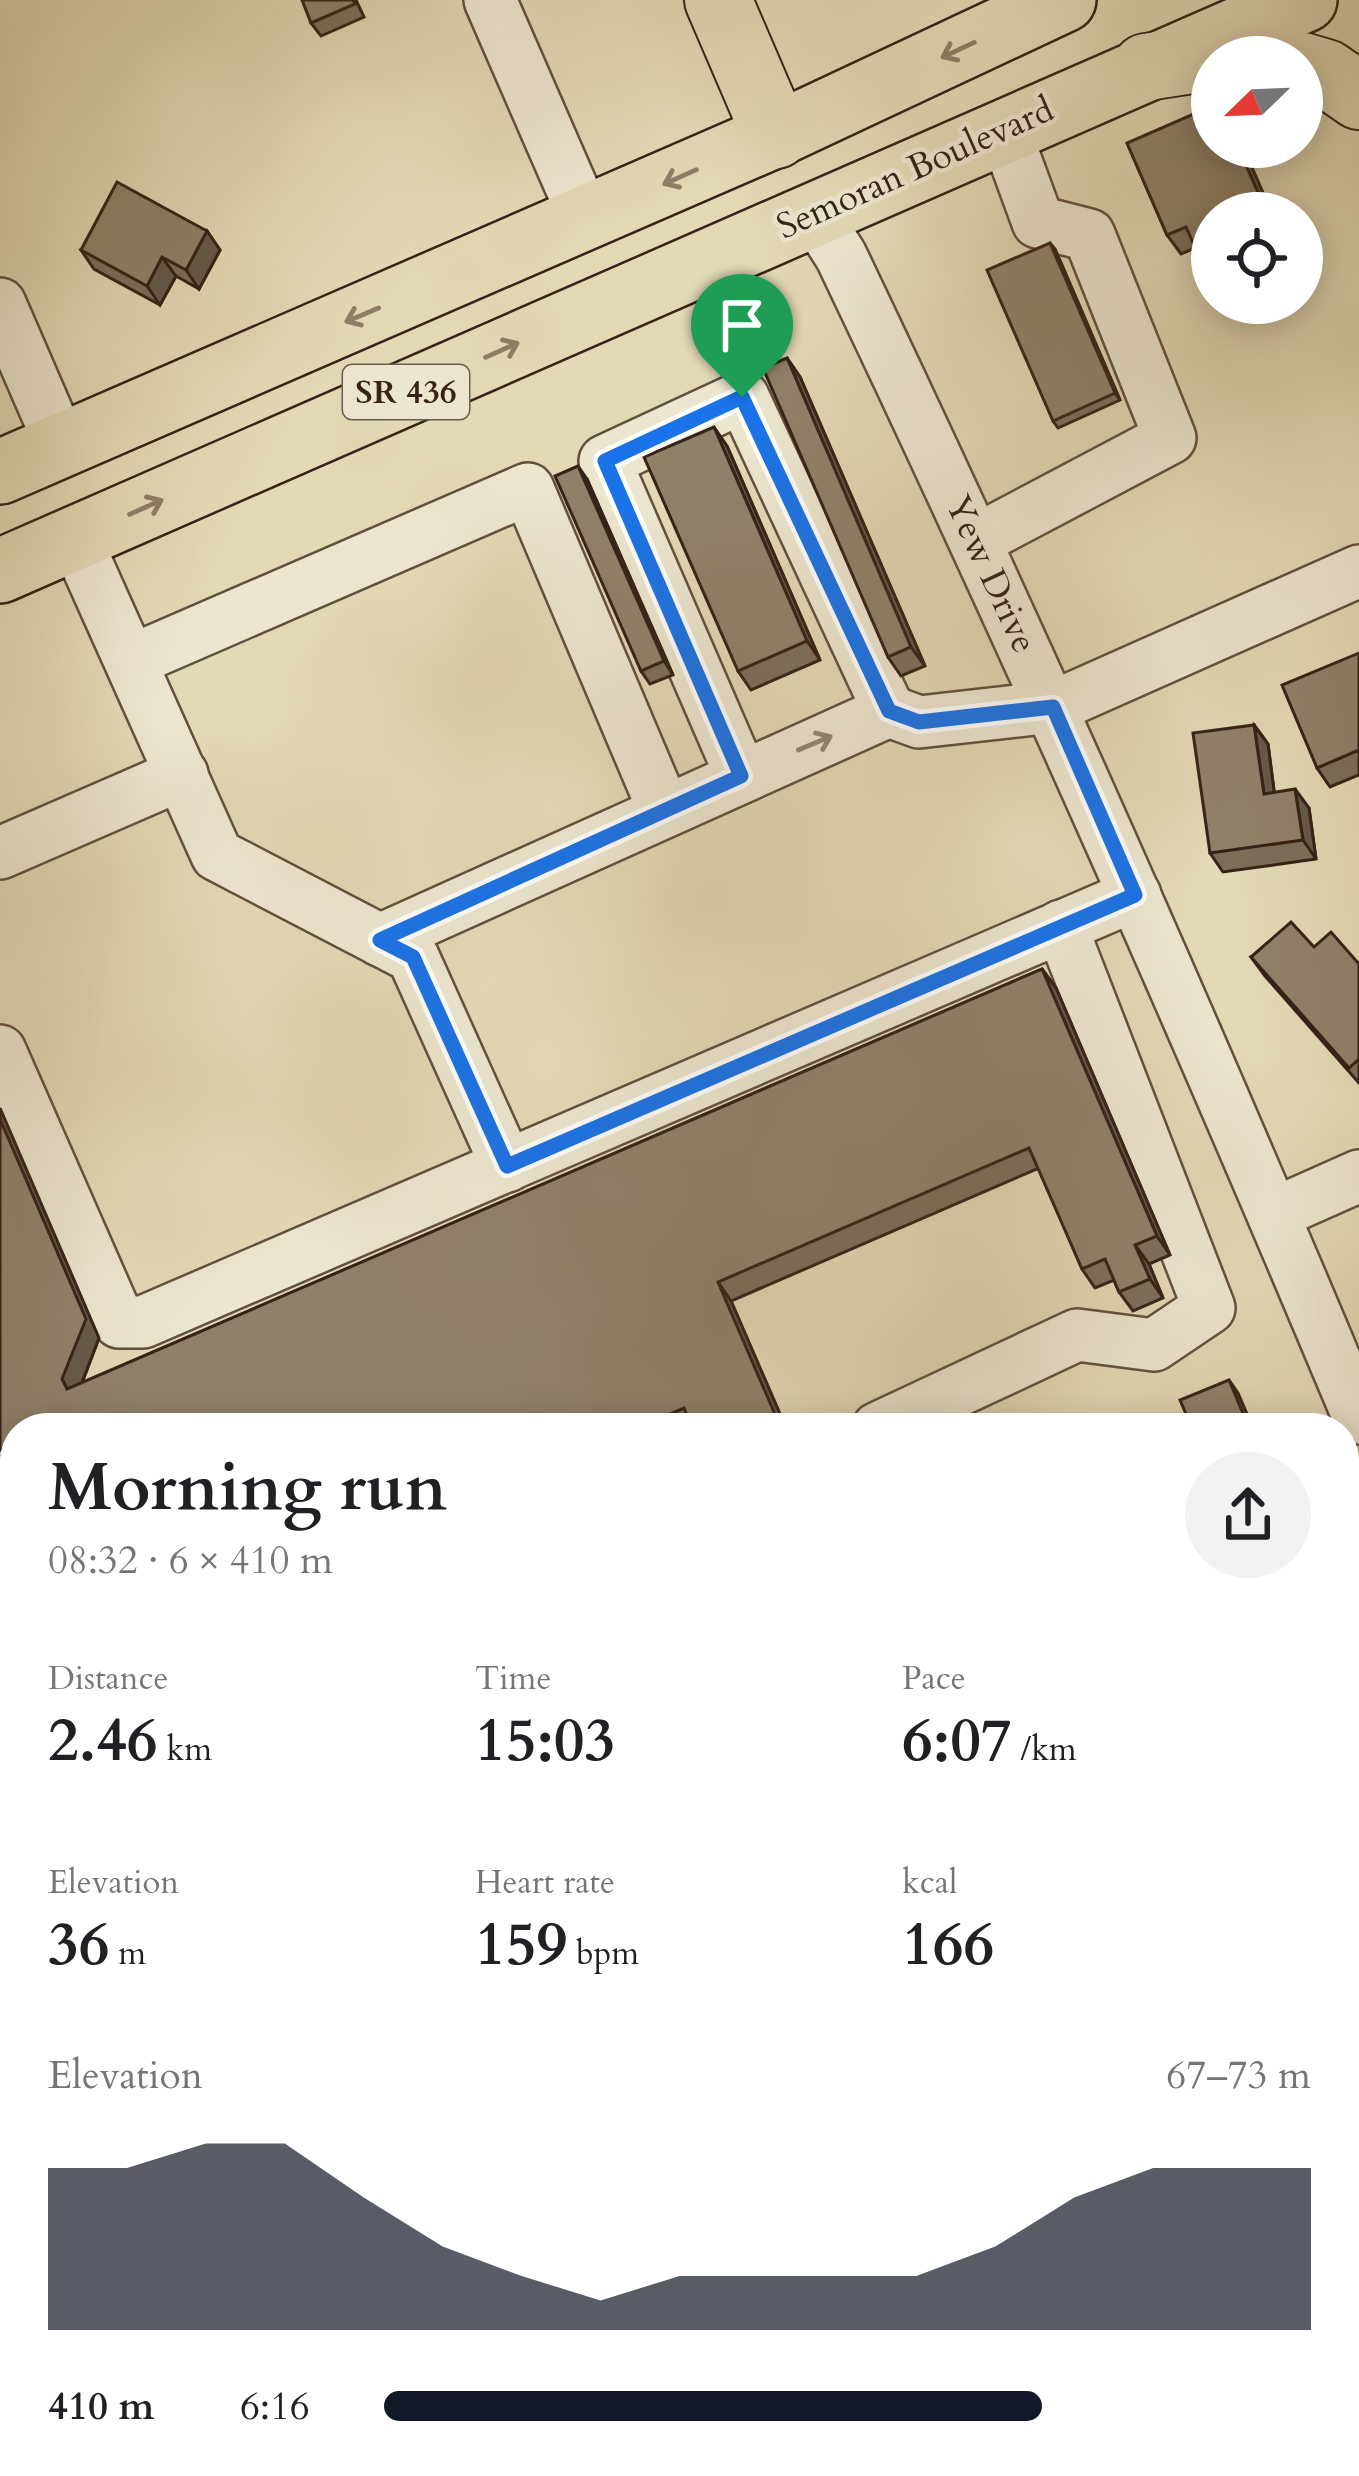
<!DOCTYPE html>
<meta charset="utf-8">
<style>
:root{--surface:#fff;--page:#f2f2f2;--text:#202124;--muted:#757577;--accent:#111827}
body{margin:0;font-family:Cardo,serif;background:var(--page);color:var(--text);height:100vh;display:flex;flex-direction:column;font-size:45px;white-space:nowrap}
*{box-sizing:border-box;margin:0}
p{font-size:39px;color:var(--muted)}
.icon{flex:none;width:66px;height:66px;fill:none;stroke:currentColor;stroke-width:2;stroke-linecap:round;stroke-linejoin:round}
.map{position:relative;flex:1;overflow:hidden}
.drawer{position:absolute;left:0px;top:1413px;width:1359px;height:1065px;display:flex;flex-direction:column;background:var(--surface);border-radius:48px 48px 0 0;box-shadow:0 6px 30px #0003}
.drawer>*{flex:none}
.needle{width:78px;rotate:247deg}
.buttons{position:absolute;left:1191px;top:36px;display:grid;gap:24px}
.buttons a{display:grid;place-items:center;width:132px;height:132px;border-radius:50%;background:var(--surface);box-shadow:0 6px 30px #0003;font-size:60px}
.pin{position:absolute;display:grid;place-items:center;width:102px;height:102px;color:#fff;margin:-123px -51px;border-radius:50% 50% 50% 0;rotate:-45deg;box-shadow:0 0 12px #0007}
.pin .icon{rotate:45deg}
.round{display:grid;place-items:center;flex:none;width:126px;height:126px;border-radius:63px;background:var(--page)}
.summary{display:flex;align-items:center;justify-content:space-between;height:204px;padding:0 48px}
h1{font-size:66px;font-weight:600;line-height:90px}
.figures{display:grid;grid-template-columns:repeat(3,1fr);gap:18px;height:204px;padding:12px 48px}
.figures div{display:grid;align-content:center}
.figures b{font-size:60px;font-weight:600}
.figures small{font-size:33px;font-weight:400}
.figures p{font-size:33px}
.chart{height:336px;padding:24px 48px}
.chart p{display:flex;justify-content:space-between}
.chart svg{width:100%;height:216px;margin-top:12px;fill:var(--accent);opacity:.7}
ul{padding:0 48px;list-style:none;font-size:39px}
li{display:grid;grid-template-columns:192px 144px 1fr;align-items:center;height:90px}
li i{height:30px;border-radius:15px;background:var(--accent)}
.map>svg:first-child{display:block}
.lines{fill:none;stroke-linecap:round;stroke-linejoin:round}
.minor-casing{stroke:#61503e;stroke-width:56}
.major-casing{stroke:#362217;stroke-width:68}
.highway-casing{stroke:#362217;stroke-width:70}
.minor{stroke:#ece6cf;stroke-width:51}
.major{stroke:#e2d9b5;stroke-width:63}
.highway{stroke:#e2d9b5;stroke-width:66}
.wall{fill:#7b6f5a;stroke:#362217;stroke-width:3}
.shaded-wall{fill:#645a4a;stroke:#362217;stroke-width:3}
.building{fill:#8f8169;stroke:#362217;stroke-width:3}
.oneway{stroke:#8c7e66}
.oneway2{stroke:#918473}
.route-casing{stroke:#fff;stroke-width:24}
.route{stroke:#1a73e8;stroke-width:15}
.labels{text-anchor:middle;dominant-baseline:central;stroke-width:9;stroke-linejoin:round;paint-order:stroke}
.shield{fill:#ece6cf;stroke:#6d5d4e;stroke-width:3}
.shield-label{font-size:33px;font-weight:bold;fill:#362217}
.street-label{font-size:36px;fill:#362217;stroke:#ece6cf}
</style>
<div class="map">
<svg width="1359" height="2476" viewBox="0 0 1359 2476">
<rect width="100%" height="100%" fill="#e2d9b5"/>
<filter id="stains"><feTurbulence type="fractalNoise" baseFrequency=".00167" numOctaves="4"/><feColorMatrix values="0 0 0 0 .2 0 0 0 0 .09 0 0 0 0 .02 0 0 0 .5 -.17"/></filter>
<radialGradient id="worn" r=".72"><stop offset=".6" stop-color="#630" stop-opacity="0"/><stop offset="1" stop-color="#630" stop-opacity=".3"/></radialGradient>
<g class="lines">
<g class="minor-casing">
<g id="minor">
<path d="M490,0L585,218"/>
<path d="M813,212L841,256C1024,639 1195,1026 1359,1418"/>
<path d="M0,304L61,445"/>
<path d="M75,538L217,855L413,957L507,1166"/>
<path d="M977,540L1170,438L1089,235L1038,222L1004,129"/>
<path d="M131,661L528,489L664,810"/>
<path d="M741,775L605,461L743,397L889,711"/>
<path d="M0,853L182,774"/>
<path d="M380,940L889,711L919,722L1053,707L1359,571"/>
<path d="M0,1051L119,1322H143L1135,895"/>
<path d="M1274,1214L1359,1176"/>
<path d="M878,1428L1077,1335L1154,1345L1209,1308L1061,926"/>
<path d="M0,1482L15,1516"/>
<path d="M1344,1793L1359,1786"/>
<path d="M0,2382L15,2416"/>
<path d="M1344,2386L1359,2380"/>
<path d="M35,2463L41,2476"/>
<path d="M1141,2476L1170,2463"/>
</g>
</g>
<g class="major-casing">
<g id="major">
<path d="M0,472L776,135L1064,0"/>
<path d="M0,571L1305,0"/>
</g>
</g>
<g class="highway-casing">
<g id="highway">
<path d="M718,0L776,135"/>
<path d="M1302,66L1326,73L1359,96"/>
<path d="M1146,67L1212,57"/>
</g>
</g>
<use href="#minor" class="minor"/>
<use href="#major" class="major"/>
<use href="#highway" class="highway"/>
</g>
<g class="wall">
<path d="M356,0L364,17L321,36L311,23Z"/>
<path d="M1127,143L1212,213V275L1195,248L1181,254L1167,235Z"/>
<path d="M207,231L220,250L199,289L176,276L160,305L94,269L81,250Z"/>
<path d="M1055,249L1120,400L1058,428L1053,421Z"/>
<path d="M787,358L800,377L925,666L901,676L888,657Z"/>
<path d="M727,446L820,660L751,690L738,671Z"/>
<path d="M587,479L673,675L650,684L641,671Z"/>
<path d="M1359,653V775L1330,787L1317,768Z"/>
<path d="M1254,725L1268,744L1274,792L1309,808L1316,859L1223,872L1210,853Z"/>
<path d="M1314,947L1359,964V1083L1265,976L1251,957Z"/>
<path d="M1042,969L1056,988L1170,1255L1149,1264L1163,1298L1133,1311L1119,1292L1114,1280L1095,1288L1082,1269L1039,1168L731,1301L786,1428H15L99,1338L82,1383Z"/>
<path d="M15,1946V2076L0,2082V1949Z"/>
<path d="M1359,2182V2262L1353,2264L1344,2252Z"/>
<path d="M797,2463H894L864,2476H803Z"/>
</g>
<g class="shaded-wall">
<path d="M1238,147H1243L1272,213H1267Z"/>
<path d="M207,231L220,250L199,289L186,270Z"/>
<path d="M1050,243L1055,249L1120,400L1115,393Z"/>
<path d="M162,257L176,276L160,305L147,286Z"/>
<path d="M787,358L800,377L925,666L911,647Z"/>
<path d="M714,427L727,446L820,660L807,641Z"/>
<path d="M578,466L587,479L673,675L664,661Z"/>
<path d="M1254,725L1268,744L1277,813L1264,794Z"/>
<path d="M1295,789L1309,808L1316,859L1303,840Z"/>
<path d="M1042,969L1056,988L1170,1255L1157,1236Z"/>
<path d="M0,1108L99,1338L76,1398L67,1389L62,1379L0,1119Z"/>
<path d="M1135,1245L1149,1264L1163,1298L1150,1279Z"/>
<path d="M718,1282L731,1301L786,1428H779Z"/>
<path d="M1229,1380L1238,1393L1253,1428H1249Z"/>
<path d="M225,2463H238L234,2476H220Z"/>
</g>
<g class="building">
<path d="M302,0H353L355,4L311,23Z"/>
<path d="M1212,106V147H1238L1267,213H1212V251L1199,256L1186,227L1167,235L1127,143Z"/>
<path d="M117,182L207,231L186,270L162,257L147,286L81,250Z"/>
<path d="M1050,243L1115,393L1053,421L987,270Z"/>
<path d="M787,358L911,647L888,657L763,368Z"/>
<path d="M714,427L807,641L738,671L644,457Z"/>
<path d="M578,466L664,661L641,671L555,476Z"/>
<path d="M1359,653V750L1317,768L1282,685Z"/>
<path d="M1254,725L1264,794L1295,789L1303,840L1210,853L1193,733Z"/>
<path d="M1291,922L1314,947L1331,932L1359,964V1059L1349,1068L1251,957Z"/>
<path d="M1042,969L1157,1236L1135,1245L1150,1279L1119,1292L1105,1259L1082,1269L1029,1148L718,1282L780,1426L779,1428H692L684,1408L638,1428H426L420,1415L390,1428H15V1482L0,1447V1119L86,1319L62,1379L67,1389Z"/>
<path d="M1229,1380L1249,1428H1192L1180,1400Z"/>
<path d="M1359,1894V1910L1351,1903Z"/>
<path d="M13,1943L15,1947V2051L0,2058V1949Z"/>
<path d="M1359,2182V2245L1344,2251V2189Z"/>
<path d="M157,2463H225L220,2476H153Z"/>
<path d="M744,2463H778L783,2476H714Z"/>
<path d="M797,2463H854L824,2476H803Z"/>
</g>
<defs><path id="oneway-shaft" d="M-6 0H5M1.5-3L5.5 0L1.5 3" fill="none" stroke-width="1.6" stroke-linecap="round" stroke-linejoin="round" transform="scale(3)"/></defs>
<g class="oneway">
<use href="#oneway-shaft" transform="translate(958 50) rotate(155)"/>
<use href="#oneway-shaft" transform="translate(680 177) rotate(156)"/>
<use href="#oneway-shaft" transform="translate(362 315) rotate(157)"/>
<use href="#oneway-shaft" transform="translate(502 350) rotate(-24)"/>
<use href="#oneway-shaft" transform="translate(146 507) rotate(-24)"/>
</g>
<use class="oneway2" href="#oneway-shaft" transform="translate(815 743) rotate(-23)"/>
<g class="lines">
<g class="route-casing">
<path id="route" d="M742,397L889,711L919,722L1053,707L1135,895L507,1166L413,957L380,940L741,776L605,461Z"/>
</g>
<use href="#route" class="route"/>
</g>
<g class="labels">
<rect class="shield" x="343" y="365" width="126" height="54" rx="9"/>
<g class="shield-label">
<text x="406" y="392">SR 436</text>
</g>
<g class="street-label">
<text transform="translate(915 168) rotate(-24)">Semoran Boulevard</text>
<text transform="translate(991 574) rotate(65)">Yew Drive</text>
</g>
</g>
<rect width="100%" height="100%" filter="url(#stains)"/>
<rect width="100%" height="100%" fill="url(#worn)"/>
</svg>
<div class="buttons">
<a><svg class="needle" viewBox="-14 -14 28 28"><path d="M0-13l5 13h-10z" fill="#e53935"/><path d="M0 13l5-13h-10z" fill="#757577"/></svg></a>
<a><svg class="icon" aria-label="locate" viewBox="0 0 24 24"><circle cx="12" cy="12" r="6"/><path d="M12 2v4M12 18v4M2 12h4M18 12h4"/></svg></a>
</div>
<div class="pin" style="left:742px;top:397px;background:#1e9e55"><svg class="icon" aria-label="arrive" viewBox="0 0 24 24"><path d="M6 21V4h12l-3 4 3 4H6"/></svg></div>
<section class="drawer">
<div class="summary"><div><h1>Morning run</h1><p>08:32 · 6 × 410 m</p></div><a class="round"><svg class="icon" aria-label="share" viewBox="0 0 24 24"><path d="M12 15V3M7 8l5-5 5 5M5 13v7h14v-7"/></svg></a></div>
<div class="figures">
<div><p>Distance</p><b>2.46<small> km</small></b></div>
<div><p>Time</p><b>15:03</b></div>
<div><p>Pace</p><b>6:07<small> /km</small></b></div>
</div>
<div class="figures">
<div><p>Elevation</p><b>36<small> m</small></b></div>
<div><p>Heart rate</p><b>159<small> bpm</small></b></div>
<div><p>kcal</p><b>166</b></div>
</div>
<div class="chart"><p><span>Elevation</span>67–73 m</p>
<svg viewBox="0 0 160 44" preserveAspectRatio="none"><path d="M0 44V11L10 11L20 6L30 6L40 17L50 27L60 33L70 38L80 33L90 33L100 33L110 33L120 27L130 17L140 11L150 11L160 11V44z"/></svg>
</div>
<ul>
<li><b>410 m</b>6:16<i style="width:71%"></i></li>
</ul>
</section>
</div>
